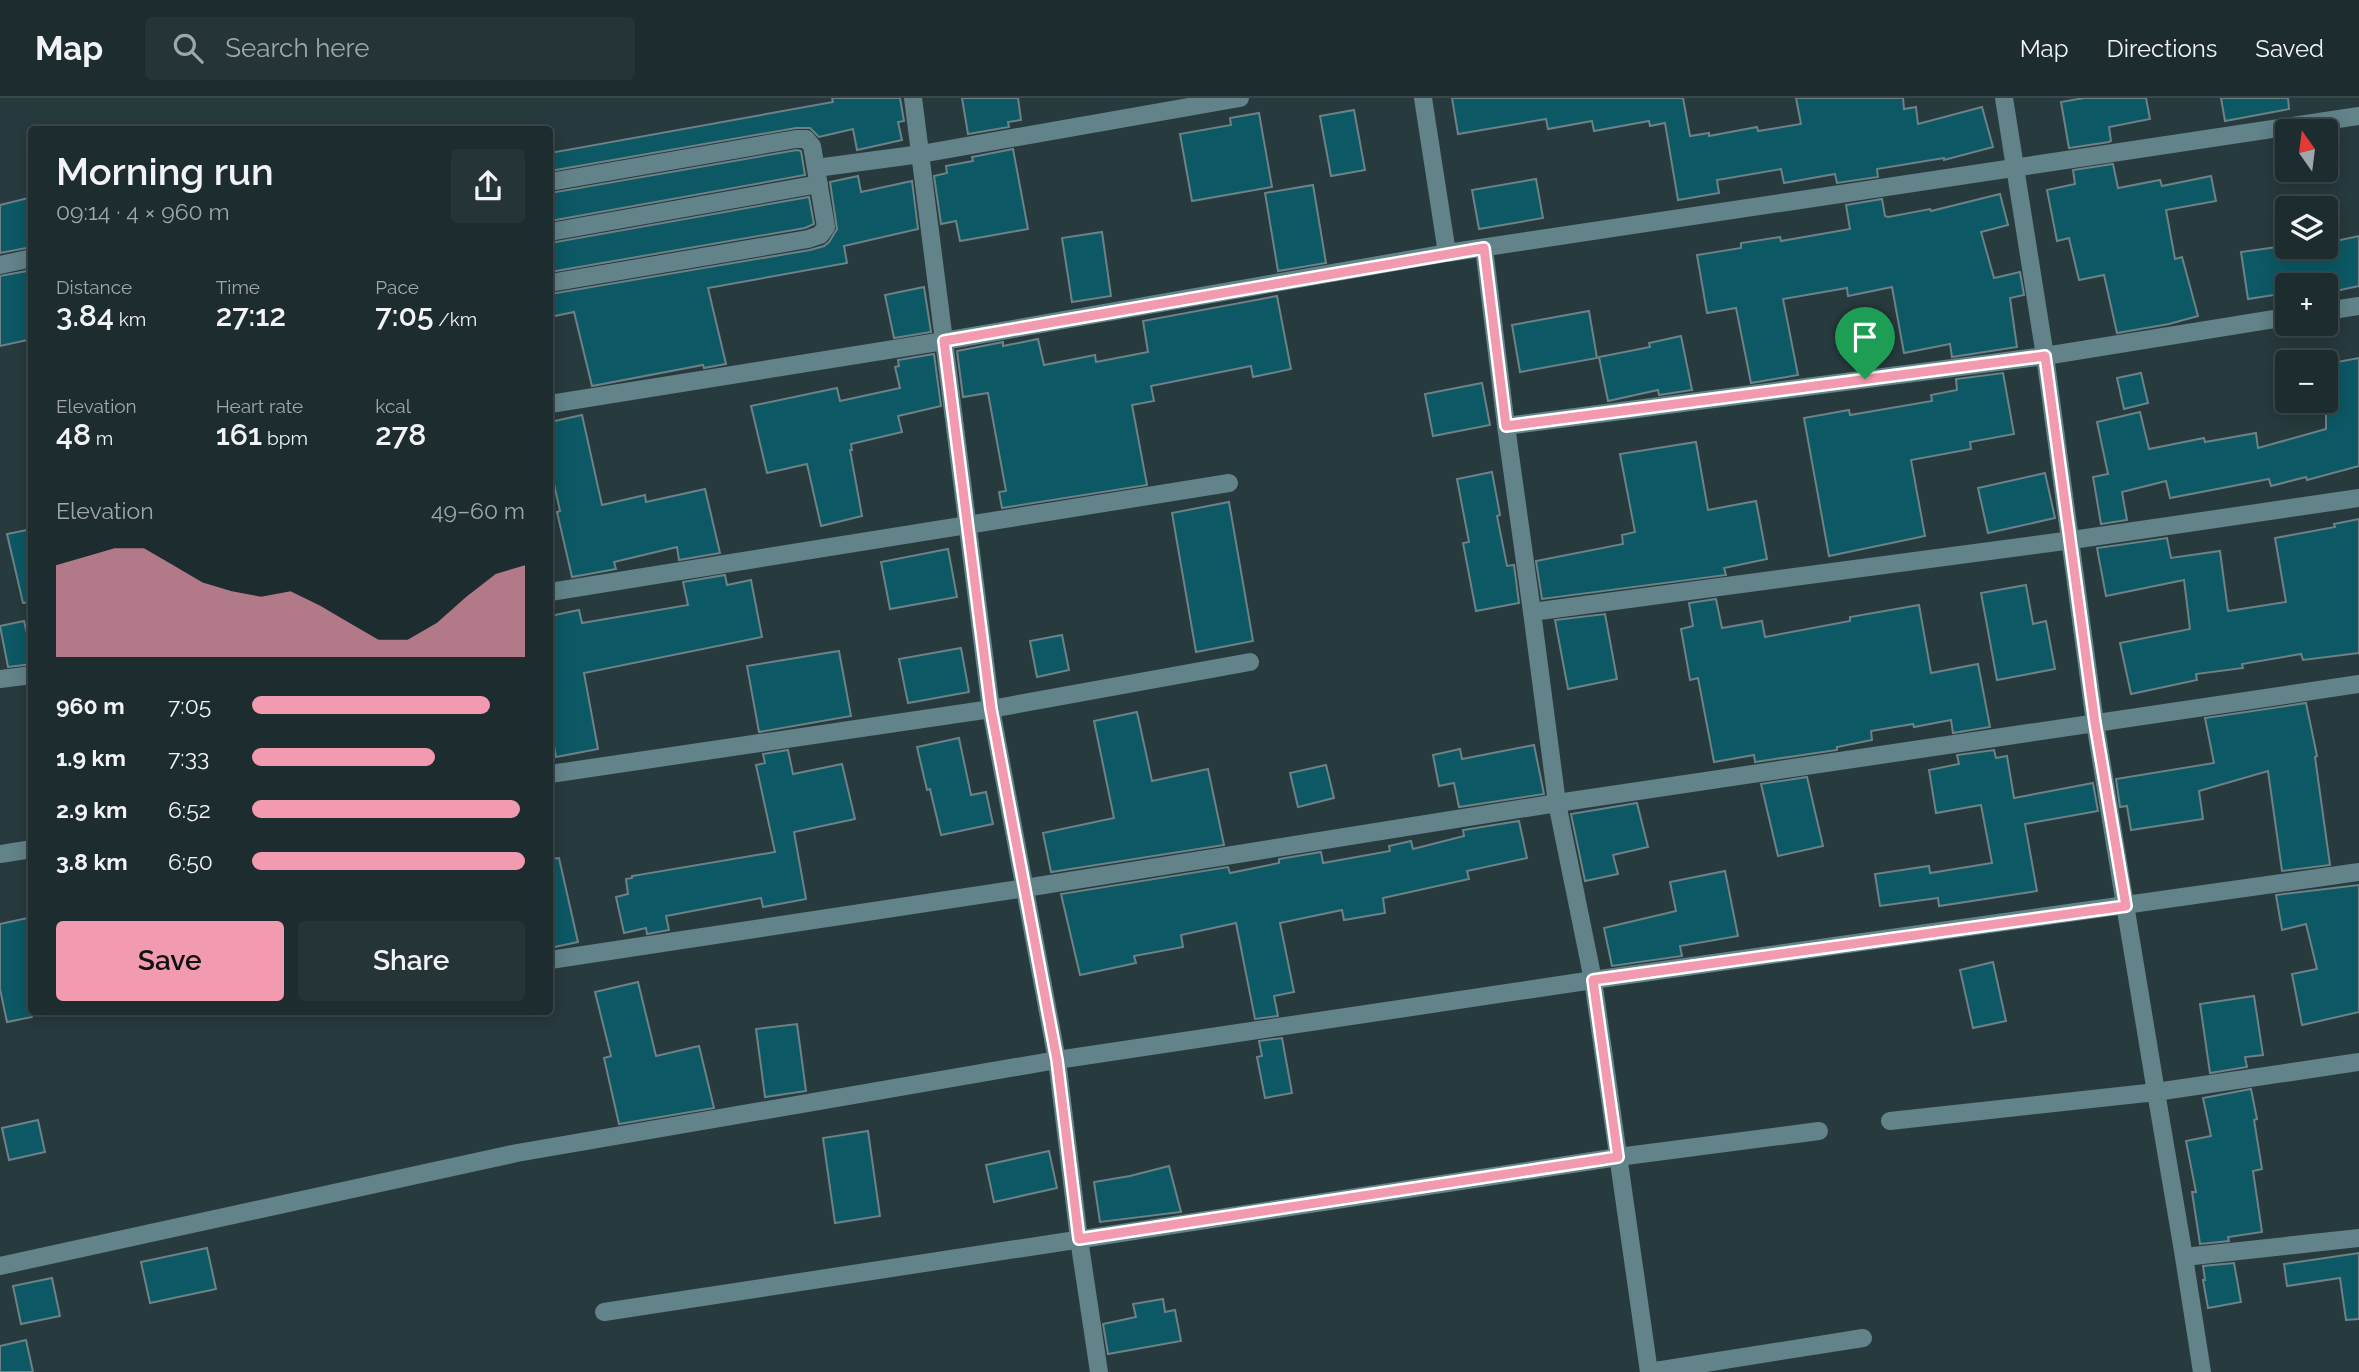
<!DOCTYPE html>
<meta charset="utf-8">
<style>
:root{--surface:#1d2c2e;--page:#253436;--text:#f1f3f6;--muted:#a0a7aa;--line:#3b484a;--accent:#f29aaf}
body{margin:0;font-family:Raleway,sans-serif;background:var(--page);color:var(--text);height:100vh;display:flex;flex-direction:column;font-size:26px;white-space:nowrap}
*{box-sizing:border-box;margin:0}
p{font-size:23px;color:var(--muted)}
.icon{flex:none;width:38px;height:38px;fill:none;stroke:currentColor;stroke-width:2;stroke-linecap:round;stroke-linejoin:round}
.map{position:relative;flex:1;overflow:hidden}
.sheet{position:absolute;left:28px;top:28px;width:525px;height:889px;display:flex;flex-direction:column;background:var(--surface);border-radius:7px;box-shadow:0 4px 18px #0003,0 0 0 2px var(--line)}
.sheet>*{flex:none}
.needle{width:46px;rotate:346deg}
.buttons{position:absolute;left:2275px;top:21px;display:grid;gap:14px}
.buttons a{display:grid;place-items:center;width:63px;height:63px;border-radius:7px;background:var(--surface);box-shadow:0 4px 18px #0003,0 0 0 2px var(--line);font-size:35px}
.pin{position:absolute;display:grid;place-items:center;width:60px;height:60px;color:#fff;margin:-72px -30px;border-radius:50% 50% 50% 0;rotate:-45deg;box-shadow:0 0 7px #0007}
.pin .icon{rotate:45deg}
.round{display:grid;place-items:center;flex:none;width:74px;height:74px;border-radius:7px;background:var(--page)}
.headline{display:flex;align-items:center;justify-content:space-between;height:119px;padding:0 28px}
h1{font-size:38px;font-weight:600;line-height:52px}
.metrics{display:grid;grid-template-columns:repeat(3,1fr);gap:10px;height:119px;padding:7px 28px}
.metrics div{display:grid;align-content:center}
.metrics b{font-size:30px;font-weight:600}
.metrics small{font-size:19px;font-weight:400}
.metrics p{font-size:19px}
.chart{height:196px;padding:14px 28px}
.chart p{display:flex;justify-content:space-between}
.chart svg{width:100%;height:126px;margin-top:7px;fill:var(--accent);opacity:.7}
.action{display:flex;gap:14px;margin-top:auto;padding:14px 28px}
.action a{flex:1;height:80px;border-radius:7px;background:var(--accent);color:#111;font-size:28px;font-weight:600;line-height:80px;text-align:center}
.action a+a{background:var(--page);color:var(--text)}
ul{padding:0 28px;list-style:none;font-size:23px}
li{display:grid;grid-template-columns:112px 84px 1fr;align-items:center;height:52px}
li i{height:18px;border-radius:9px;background:var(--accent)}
header{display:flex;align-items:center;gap:42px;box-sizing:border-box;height:98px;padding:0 35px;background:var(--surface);border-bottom:2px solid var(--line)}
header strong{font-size:33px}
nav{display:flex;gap:38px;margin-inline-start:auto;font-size:24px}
.search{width:490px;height:63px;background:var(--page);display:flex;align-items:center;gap:18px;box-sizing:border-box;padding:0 24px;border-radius:7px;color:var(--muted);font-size:26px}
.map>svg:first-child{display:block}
.building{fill:#0c5864;stroke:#6d8286;stroke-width:2}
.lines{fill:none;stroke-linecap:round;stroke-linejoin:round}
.minor{stroke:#618389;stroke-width:18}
.route-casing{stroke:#fff;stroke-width:14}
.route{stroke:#f29aaf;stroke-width:9}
</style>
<header>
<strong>Map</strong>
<div class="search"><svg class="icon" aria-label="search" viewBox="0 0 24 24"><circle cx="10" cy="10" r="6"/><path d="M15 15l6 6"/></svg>Search here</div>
<nav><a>Map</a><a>Directions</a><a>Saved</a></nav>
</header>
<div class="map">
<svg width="2359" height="1274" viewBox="0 0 2359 1274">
<rect width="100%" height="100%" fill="#273a3d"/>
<g class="building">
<path d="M832,0H900L904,23L898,24L902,42L857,52L853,31L819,39L810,30H796L550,73V55L833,4Z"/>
<path d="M962,0H1018L1021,22L1008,24L1009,29L968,36Z"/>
<path d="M1452,0H1683L1690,38L1709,35V38L1757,29L1758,33L1801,26L1796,0H1903L1904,11L1916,9L1918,26L1982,9L1993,49L1944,62V60L1877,71L1878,79L1837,85L1835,76L1784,85L1781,71L1717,82L1719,95L1678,102L1665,25L1650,28L1649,23L1594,33L1592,23L1548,31L1546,21L1458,36Z"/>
<path d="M2084,0H2146L2150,21L2109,29L2111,43L2109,44L2069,50L2061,4Z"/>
<path d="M2221,0H2288L2289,11L2225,23Z"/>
<path d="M1354,12L1365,72L1331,78L1320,18Z"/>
<path d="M1259,15L1272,89L1192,103L1180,36L1231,27L1230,20Z"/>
<path d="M1013,51L1028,131L960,143L956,123L941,126L934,78L947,75L946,68L973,63L972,59Z"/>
<path d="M797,52L801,53L805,77L550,123V95Z"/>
<path d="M2113,66L2118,90L2160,82L2162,88L2211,78L2216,103L2166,112L2175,161L2182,159L2198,218L2169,226L2117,235L2104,177L2079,182L2069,140L2057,143L2047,92L2075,86L2073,72Z"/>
<path d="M858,78L861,94L912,83L918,131L844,148L847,165L708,190L726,266L704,270L703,267L592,288L574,214L550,219V196L810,152L824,148L829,144L837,131L830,84Z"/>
<path d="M1536,81L1543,120L1479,131L1472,92Z"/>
<path d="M1313,87L1326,165L1278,173L1265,95Z"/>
<path d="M2000,96L2008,127L1981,134L1994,180L2020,174L2024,197L2010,200L2017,249L1952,259L1950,246L1904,255L1892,189L1848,198L1847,190L1783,201L1798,277L1751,285L1736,210L1707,215L1697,157L1741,150V145L1780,139L1781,143L1850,131L1846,107L1882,101L1885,118L1888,119L1930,111L1931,113Z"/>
<path d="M32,99V149L0,155V107Z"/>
<path d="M809,99L814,126L805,130L550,174V145Z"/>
<path d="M1102,134L1111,198L1072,204L1062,140Z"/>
<path d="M2359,138V188L2326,195V187H2287V195L2248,201L2241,154L2277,149H2326V145Z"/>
<path d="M32,172V241L0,248V178Z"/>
<path d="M924,189L931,234L894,240L885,197Z"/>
<path d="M1277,198L1291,271L1253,279L1251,268L1151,288L1154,303L1132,307L1147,387L1002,410L999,394L1006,393L988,295L963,299L957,253L1003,244V248L1038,241L1044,267L1095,257L1096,264L1148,254L1143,223Z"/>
<path d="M1589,213L1597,260L1520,274L1512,227Z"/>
<path d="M1681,238L1692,292L1659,297L1658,292L1608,303L1599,259L1650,249L1649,245Z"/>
<path d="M934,256L941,308L898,318L902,334L851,346L852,352H850L862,418L821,428L807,366L767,375L751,308L837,290L840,303L900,290L895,269L899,268L898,262Z"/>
<path d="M2359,260V368L2307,382L2306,379L2271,388L2269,381L2170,400L2166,383L2122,394L2127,422L2101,426L2093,379L2108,376L2097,324L2140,314L2149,351L2204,340L2205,344L2256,335L2258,350L2326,331V266Z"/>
<path d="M2003,275L2014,336L1970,344L1971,351L1911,362L1925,438L1829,458L1804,320L1849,312L1850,317L1932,303L1931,297L1957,292L1956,281Z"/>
<path d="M2141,275L2148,305L2124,311L2117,280Z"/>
<path d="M1482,285L1490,327L1433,338L1425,296Z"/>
<path d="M582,317L602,407L645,397L646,404L705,391L720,455L679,462L677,449L614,464L616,471L572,479L557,414L560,413L550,368V324Z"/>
<path d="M1696,344L1708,412L1756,403L1767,461L1724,470L1726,477L1542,501L1536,463L1623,446L1622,437L1635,434L1620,356Z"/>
<path d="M1492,374L1500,417L1497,418L1507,468L1514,467L1519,505L1476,513L1463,445L1469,444L1457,381Z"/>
<path d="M2045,375L2055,420L1988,435L1978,390Z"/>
<path d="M1229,404L1253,543L1196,554L1172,415Z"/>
<path d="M2359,421V555L2303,562L2301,556L2242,566L2243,570L2196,576L2197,582L2131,596L2120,545L2190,531L2184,482L2106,498L2097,450L2167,440L2171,460L2220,453L2228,513L2286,504L2275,440L2335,429L2334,426Z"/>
<path d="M32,431V504L23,505L7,436Z"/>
<path d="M948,451L957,499L890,511L881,464Z"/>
<path d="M725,477L727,487L751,482L762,539L584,575L598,651L556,659L550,625V518L579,512L582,525L688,507L683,484Z"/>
<path d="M2026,487L2033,526L2046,523L2055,571L1997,582L1981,495Z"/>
<path d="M1716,501L1722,530L1762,523L1765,539L1850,523V519L1919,507L1931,575L1978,566L1990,629L1953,635L1951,622L1914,629L1913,626L1871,633L1872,642L1837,649V652L1755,664L1754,657L1714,664L1698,580L1690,582L1681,531L1693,528L1689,505Z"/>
<path d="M1605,516L1617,581L1568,591L1555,522Z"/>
<path d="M24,523L32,555V566L8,569L0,528Z"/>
<path d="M1062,537L1069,572L1037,579L1030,543Z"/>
<path d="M961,550L969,594L908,605L899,561Z"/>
<path d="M839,553L851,618L759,634L747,568Z"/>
<path d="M2306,605L2317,658L2315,659L2330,767L2282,773L2268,673L2199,693L2203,721L2131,732L2127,708L2120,709L2116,681L2214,665L2205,620Z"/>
<path d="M1137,614L1152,683L1208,671L1224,747L1051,774L1043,735L1114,720L1094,623Z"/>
<path d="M959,640L971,697L986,694L993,726L941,737L930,691L927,692L917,649Z"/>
<path d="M1534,647L1544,696L1459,709L1454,685L1439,688L1433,657L1460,651L1462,661Z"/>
<path d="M788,652L793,676L842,666L855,721L794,734L806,801L763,809L761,800L666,818L669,832L647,836L646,830L624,835L616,799L628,796L626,781L632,780V778L775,754L756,667L765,665L763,656Z"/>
<path d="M1994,652L1996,660L2007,658L2014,700L2093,685L2098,713L2025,726L2037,793L1939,808L1938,800L1880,808L1875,776L1929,768L1930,775L1992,765L1981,707L1936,715L1929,672L1959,666L1957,657Z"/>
<path d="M1326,667L1334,700L1298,709L1290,675Z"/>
<path d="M1807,679L1823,748L1778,758L1761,686Z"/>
<path d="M1637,705L1648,749L1613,757L1618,776L1585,783L1571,716Z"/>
<path d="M1519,723L1527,760L1467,773L1469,781L1383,800L1385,815L1344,822L1342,812L1280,825L1294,894L1274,898L1278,918L1255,921L1236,825L1181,837L1183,849L1134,858L1136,865L1080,877L1061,796L1228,769L1230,775L1279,765V761L1321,754L1323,765L1390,753L1389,748L1411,743L1413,751L1464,738L1463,732Z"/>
<path d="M559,760L578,844L550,850V761Z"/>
<path d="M1725,773L1738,838L1680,848L1682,858L1612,868L1604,830L1676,813L1670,784Z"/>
<path d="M2359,787V914L2302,927L2292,876L2317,871L2306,826L2282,832L2276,797Z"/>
<path d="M32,819V919L7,924L0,891V826Z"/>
<path d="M1993,864L2006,923L1973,930L1960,872Z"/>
<path d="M638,884L656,958L699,948L714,1010L619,1026L604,960L611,958L595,894Z"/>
<path d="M2254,898L2263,957L2245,959L2247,969L2210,975L2200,906Z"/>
<path d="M797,926L806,993L765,999L756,931Z"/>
<path d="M1282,940L1292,995L1265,1000L1257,959L1262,958L1259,943Z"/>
<path d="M2251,991L2257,1021L2254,1022L2262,1071L2253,1073L2262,1134L2228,1139L2229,1143L2200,1146L2192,1094H2196L2186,1043L2211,1038L2203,1000Z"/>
<path d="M38,1022L45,1054L9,1062L2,1030Z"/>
<path d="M868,1033L880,1118L835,1125L823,1040Z"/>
<path d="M1049,1053L1057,1090L994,1104L986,1067Z"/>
<path d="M1169,1068L1181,1114L1100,1124L1094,1084L1130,1078Z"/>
<path d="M207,1150L216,1191L150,1205L141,1164Z"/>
<path d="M2359,1155V1221L2346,1222L2340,1180L2287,1188L2284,1166Z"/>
<path d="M2234,1165L2241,1204L2208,1210L2203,1182H2205L2203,1168Z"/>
<path d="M52,1180L60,1218L21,1226L13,1188Z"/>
<path d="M1163,1201L1165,1214L1175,1212L1181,1243L1108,1256L1103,1226L1136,1219L1133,1206Z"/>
<path d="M26,1242L33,1274H0V1248Z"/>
</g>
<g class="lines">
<g class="minor">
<path d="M913,0L991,611L1057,962L1079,1141L1099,1274"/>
<path d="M1423,0L1447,155L2359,18"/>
<path d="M2004,0L2045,258L2095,625L2156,994L2359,964"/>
<path d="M816,70L921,56L1240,0"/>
<path d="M550,84L796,41H806L812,48L826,129L820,137L808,141L550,185"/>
<path d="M550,134L819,86"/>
<path d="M1484,150L1506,328L2045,258L2287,219"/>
<path d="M0,167L32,160"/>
<path d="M2326,213L2359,208"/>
<path d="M550,306L944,243L1447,155"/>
<path d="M1506,328L1532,514"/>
<path d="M2359,400L2072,442L1532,514L1557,705L2359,586"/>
<path d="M550,494L1229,385"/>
<path d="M0,581L32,577"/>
<path d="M550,676L991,611L1250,564"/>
<path d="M0,756L32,751"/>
<path d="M550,862L1025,790L1557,705L1593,882L1649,1274"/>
<path d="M1890,1023L2156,994L2184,1159L2359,1140"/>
<path d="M2184,1159L2202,1274"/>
<path d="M0,1168L517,1055L1057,962L1593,882L2359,774"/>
<path d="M604,1214L1618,1059L1819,1033"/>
<path d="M1649,1274L1863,1240"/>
</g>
</g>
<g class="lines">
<g class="route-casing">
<path id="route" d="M1484,150L1506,328L2045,258L2095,625L2126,808L1593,882L1618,1059L1079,1141L1057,962L991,611L944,243Z"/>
</g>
<use href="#route" class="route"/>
</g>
</svg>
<div class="buttons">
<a><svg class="needle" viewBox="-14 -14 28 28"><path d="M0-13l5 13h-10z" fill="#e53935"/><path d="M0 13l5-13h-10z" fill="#a0a7aa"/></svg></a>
<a><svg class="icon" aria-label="layers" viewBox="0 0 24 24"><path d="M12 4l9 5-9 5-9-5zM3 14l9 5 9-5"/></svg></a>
<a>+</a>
<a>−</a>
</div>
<div class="pin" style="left:1865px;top:281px;background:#1e9e55"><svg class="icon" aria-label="arrive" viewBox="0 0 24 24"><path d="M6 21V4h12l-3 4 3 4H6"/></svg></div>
<section class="sheet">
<div class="headline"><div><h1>Morning run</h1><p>09:14 · 4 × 960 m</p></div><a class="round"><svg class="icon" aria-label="share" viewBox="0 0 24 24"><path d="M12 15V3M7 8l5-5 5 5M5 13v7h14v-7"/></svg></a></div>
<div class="metrics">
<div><p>Distance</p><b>3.84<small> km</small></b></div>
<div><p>Time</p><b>27:12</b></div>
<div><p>Pace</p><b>7:05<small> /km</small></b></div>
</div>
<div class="metrics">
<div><p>Elevation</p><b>48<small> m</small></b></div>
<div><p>Heart rate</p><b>161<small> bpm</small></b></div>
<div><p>kcal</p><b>278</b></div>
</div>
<div class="chart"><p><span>Elevation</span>49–60 m</p>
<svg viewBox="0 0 160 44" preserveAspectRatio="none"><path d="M0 44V12L10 9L20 6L30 6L40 12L50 18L60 21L70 23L80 21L90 26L100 32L110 38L120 38L130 32L140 23L150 15L160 12V44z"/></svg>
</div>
<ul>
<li><b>960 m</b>7:05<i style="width:87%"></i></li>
<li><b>1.9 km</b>7:33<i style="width:67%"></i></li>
<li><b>2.9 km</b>6:52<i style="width:98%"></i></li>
<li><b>3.8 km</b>6:50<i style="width:100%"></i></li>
</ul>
<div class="action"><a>Save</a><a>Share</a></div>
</section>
</div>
